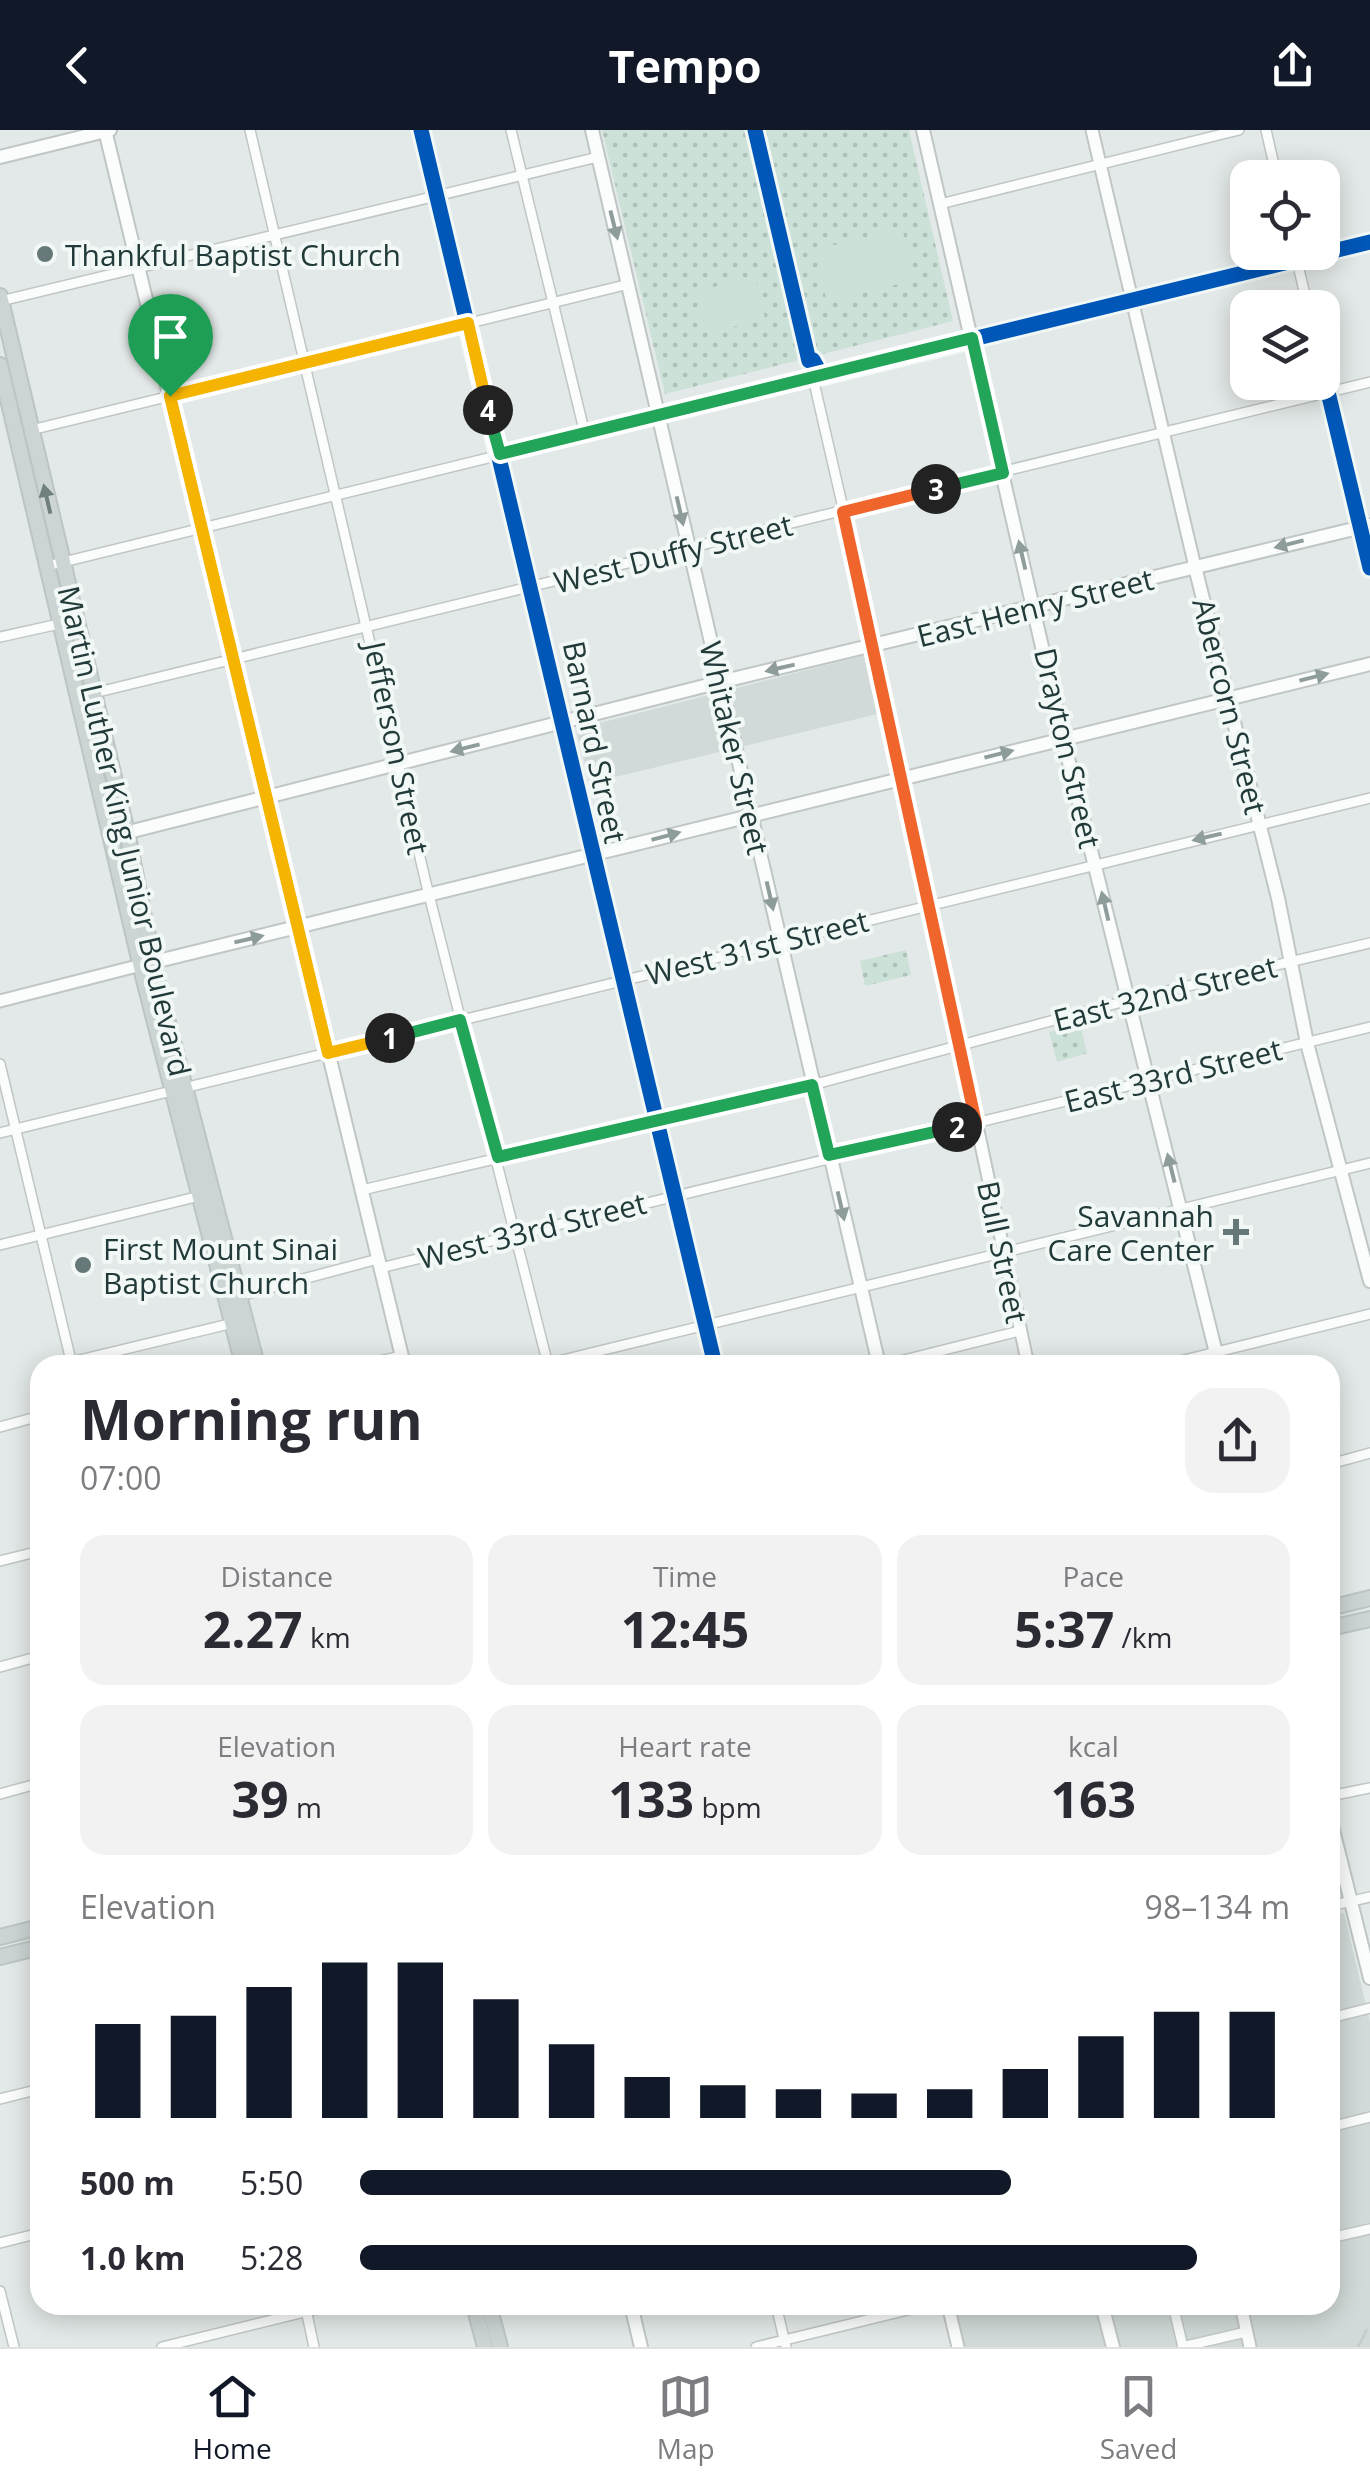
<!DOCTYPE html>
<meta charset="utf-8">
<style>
:root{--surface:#fff;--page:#f2f2f3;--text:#2b2b33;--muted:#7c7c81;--line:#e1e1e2;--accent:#111827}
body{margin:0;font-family:"Open Sans",sans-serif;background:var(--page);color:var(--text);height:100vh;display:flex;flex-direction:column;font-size:38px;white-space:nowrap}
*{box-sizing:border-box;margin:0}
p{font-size:32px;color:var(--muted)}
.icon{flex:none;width:55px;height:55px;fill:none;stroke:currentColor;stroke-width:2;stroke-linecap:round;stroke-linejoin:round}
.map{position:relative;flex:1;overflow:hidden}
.details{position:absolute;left:30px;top:1225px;width:1310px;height:960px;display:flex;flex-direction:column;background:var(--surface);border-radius:30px;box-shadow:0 5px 25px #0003}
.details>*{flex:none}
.buttons{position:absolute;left:1230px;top:30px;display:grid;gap:20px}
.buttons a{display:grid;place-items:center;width:110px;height:110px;border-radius:20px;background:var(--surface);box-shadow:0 5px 25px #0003;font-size:50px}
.pin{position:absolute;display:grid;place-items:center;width:85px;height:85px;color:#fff;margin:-102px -42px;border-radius:50% 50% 50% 0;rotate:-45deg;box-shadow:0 0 10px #0007}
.pin .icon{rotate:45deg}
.km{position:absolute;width:50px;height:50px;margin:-25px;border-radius:50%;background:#222;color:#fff;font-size:28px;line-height:50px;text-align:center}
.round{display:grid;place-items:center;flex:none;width:105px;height:105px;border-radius:30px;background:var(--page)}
.head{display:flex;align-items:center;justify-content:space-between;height:170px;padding:0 50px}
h1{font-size:55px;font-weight:700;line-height:75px}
.stats{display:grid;grid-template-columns:repeat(3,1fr);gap:15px;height:170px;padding:10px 50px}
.stats div{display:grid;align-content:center;border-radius:25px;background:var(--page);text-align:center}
.stats b{font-size:50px;font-weight:700}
.stats small{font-size:28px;font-weight:400}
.stats p{font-size:28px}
.chart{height:280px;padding:20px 50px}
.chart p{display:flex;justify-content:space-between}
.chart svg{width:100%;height:180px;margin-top:10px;stroke:var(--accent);stroke-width:6}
ul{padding:0 50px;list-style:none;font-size:32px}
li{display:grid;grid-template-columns:160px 120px 1fr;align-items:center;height:75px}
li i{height:25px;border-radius:12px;background:var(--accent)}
header{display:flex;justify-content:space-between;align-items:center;height:130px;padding:0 50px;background:var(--accent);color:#fff;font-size:45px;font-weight:700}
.tab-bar{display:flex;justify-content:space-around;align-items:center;height:140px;border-top:2px solid var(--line);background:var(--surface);font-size:28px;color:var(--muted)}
.tab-bar a{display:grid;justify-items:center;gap:5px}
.tab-bar .active{color:var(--accent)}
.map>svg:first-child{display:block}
.built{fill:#d1dad8}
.grass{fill:url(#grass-dots)}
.pitch{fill:#cce1d8}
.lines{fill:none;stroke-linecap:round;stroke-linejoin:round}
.minor-casing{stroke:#c0c6c5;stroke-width:12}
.tertiary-casing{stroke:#c0c6c5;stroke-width:15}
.secondary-casing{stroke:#bfc6c5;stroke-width:16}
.primary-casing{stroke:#bcc5c4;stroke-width:18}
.minor{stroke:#fbfcfc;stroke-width:9}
.tertiary{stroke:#fbfcfc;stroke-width:11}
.secondary{stroke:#fbfcfc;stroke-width:12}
.primary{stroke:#cdd5d4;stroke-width:14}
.rail{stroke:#c6caca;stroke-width:2.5;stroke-dasharray:20 10;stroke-linecap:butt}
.cycleway-casing{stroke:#f1f8f6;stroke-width:21}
.cycleway{stroke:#0057b8;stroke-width:15}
.oneway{fill:#8e9c9b}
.oneway2{fill:#6f807f}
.split-1-casing{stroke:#fff;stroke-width:20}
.split-2-casing{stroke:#fff;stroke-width:20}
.split-3-casing{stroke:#fff;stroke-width:20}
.split-4-casing{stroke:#fff;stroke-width:20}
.split-5-casing{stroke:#fff;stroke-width:20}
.split-1{stroke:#f5b400;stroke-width:12}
.split-2{stroke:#22a559;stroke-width:12}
.split-3{stroke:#f0652b;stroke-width:12}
.split-4{stroke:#22a559;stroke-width:12}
.split-5{stroke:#f5b400;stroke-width:12}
.poi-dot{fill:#667877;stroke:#f1f8f6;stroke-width:4}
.labels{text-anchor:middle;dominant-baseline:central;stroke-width:8;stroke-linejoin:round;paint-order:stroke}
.poi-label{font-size:30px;fill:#223b3a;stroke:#f1f8f6;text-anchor:start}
.street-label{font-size:30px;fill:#223b3a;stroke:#f1f8f6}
</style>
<header><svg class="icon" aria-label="back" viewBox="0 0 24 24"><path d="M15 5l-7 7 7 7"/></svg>Tempo<svg class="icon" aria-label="share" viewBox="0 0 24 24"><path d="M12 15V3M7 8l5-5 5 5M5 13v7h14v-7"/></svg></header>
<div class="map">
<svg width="1370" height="2217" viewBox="0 0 1370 2217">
<defs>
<pattern id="grass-dots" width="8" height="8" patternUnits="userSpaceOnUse" patternTransform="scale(2.5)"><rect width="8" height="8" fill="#cce1d8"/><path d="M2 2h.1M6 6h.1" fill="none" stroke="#afc2ba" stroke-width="1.8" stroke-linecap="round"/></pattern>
</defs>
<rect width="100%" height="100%" fill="#e3e9e8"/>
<g class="built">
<path d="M869,524L882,583L590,653L576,599Z"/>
<path d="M1344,1783L1370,1892V2217H964L953,2175H1330V1786Z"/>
</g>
<g class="grass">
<path d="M602,0H909L953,191L665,264Z"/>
<path d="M906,820L911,845L865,856L860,831Z"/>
<path d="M1080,894L1087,923L1057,932L1049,902Z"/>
</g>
<g class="pitch">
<path d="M902,98L915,150L827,172L814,120Z"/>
<path d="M755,147L765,189L707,203L697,161Z"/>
</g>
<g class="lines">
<g class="minor-casing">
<g id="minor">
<path d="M250,0L426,753L548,1235"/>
<path d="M511,0L585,304"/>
<path d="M1266,0L1277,48"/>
<path d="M940,74L1239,0"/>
<path d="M1295,122L1308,178"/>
<path d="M1,171L598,27"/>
<path d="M1322,237L1370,438"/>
<path d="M813,248L875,517"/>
<path d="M31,300L629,154"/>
<path d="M47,436L1370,112"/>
<path d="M0,507L59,494"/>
<path d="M94,563L1370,252"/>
<path d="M0,934L72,1235"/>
<path d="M0,1003L1370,668"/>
<path d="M362,1060L812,955L1129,870L1370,813"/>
<path d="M0,1115L200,1066"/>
<path d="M380,1138L1370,897"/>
<path d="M239,1166L378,1129"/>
<path d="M71,1232L233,1193"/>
<path d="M546,1234L1370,1033"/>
<path d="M363,1235L401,1226"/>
<path d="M884,1235L1019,1201"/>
<path d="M1164,1235L1370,1184"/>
<path d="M0,1297L40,1286"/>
<path d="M1330,1334L1370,1323"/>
<path d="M0,1431L40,1421"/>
<path d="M0,1537L40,1526"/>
<path d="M0,1664L40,1653"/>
<path d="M1330,1666L1370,1658"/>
<path d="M1330,1776L1370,1767"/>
<path d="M1330,1888L1370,1878"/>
<path d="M0,1969L40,1959"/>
<path d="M1330,1997L1370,1987"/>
<path d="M1330,2108L1370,2099"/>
<path d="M0,2113L40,2103"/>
<path d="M0,2161L14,2217"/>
<path d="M305,2175L314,2217"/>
<path d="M776,2175L786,2217"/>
<path d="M1173,2175L1183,2217"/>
<path d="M162,2217L333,2175"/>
<path d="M756,2217L928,2175"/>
<path d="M1182,2217L1246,2202"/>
</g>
</g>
<g class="tertiary-casing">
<g id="tertiary">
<path d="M421,0L715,1235"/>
<path d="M1092,0L1195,437"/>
<path d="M875,517L1028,1235"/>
<path d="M0,871L145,834"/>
<path d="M948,2175L958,2217"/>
<path d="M1241,2175L1250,2217"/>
</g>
</g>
<g class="secondary-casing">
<g id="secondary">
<path d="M105,0L404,1235"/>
<path d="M592,0L879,1235"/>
<path d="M923,0L1063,608L1219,1235"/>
<path d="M0,27L110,0"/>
<path d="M1195,437L1278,768L1307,913L1370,1151"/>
<path d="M113,706L720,552L1370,395"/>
<path d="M154,832L1370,534"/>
<path d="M1330,1688L1370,1848"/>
<path d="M631,2175L641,2217"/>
<path d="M1102,2175L1113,2217"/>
</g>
</g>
<g class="primary-casing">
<g id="primary">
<path d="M0,166L127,702L156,846L257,1235"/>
<path d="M0,235L144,850L243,1235"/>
<path d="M1330,1478L1370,1468"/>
<path d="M1330,1498L1370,1489"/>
<path d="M0,1807L40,1797"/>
<path d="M0,1827L40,1817"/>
<path d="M474,2175L485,2217"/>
<path d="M489,2175L500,2217"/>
</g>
</g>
<use href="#minor" class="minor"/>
<use href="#tertiary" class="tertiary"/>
<use href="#secondary" class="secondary"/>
<use href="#primary" class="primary"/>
<path class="rail" d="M1358,2217L1370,2194"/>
<g class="cycleway-casing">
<g id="cycleway">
<path d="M421,0L715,1235"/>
<path d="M755,0L809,231L813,230L822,246L1370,112"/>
<path d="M1322,237L1370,438"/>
</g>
</g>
<use href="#cycleway" class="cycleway"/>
</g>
<defs><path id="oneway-solid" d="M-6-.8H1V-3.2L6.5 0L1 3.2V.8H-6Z" transform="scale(2.5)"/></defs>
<g class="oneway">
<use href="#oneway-solid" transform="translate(614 95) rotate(76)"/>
<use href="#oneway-solid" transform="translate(680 381) rotate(77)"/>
<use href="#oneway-solid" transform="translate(1289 414) rotate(166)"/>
<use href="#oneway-solid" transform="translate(1022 425) rotate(-103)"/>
<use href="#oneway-solid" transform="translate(780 538) rotate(167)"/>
<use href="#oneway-solid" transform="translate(1314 547) rotate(-14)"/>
<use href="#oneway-solid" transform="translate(465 618) rotate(166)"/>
<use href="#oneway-solid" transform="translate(999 624) rotate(-14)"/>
<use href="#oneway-solid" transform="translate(666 706) rotate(-15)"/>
<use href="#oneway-solid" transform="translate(1207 707) rotate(167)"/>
<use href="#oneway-solid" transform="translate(770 766) rotate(77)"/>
<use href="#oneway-solid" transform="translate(1105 776) rotate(-103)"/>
<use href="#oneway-solid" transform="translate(249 809) rotate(-13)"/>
<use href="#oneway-solid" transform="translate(1171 1038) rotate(-104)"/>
<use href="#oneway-solid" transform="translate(841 1076) rotate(77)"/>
</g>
<use class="oneway2" href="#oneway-solid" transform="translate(47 369) rotate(-103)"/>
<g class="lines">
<g class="split-1-casing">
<path id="split-1" d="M170,266L328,923L390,908"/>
</g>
<g class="split-2-casing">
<path id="split-2" d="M390,908L460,890L498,1027L812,955L829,1025L957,997"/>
</g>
<g class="split-3-casing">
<path id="split-3" d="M936,359L843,382L976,993L957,997"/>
</g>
<g class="split-4-casing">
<path id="split-4" d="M488,280L500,324L972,208L1003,343L936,359"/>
</g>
<g class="split-5-casing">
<path id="split-5" d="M170,266L468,193L488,280"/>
</g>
<use href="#split-1" class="split-1"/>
<use href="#split-2" class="split-2"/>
<use href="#split-3" class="split-3"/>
<use href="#split-4" class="split-4"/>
<use href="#split-5" class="split-5"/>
</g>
<g class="poi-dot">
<circle cx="45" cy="124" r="10"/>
<path d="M1231 1087h10v10h10v10h-10v10h-10v-10h-10v-10h10z"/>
<circle cx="83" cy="1135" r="10"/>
</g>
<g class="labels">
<g class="poi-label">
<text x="65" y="124">Thankful Baptist Church</text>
<text x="1214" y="1085" text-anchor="end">Savannah<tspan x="1214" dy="34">Care Center</tspan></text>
<text x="103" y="1118">First Mount Sinai<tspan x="103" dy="34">Baptist Church</tspan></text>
</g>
<g class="street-label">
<text transform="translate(673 423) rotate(-14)">West Duffy Street</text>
<text transform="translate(1035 477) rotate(-14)">East Henry Street</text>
<text transform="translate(1230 576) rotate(76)">Abercorn Street</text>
<text transform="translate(595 612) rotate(78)">Barnard Street</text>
<text transform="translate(397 618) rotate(78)">Jefferson Street</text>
<text transform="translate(735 618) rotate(77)">Whitaker Street</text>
<text transform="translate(1068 618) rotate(77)">Drayton Street</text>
<text transform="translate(125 701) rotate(77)">Martin Luther King Junior Boulevard</text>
<text transform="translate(757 817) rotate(-14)">West 31st Street</text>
<text transform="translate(1165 863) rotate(-14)">East 32nd Street</text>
<text transform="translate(1173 945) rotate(-14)">East 33rd Street</text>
<text transform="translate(532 1100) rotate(-14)">West 33rd Street</text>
<text transform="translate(1003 1122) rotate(78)">Bull Street</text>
</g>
</g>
</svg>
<div class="buttons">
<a><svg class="icon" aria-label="locate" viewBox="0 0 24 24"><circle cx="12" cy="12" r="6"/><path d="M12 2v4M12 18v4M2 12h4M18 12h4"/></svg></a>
<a><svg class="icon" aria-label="layers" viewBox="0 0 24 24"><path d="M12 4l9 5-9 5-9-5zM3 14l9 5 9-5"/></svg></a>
</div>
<div class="pin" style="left:170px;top:266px;background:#1e9e55"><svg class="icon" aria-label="arrive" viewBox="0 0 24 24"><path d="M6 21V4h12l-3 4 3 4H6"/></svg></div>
<b class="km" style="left:390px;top:908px">1</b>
<b class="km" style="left:957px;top:997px">2</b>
<b class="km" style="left:936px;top:359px">3</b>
<b class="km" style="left:488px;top:280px">4</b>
<section class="details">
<div class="head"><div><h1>Morning run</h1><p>07:00</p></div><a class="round"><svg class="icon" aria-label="share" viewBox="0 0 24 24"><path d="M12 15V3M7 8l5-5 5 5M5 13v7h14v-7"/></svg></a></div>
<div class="stats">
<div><p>Distance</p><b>2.27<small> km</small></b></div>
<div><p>Time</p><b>12:45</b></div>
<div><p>Pace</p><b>5:37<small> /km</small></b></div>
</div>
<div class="stats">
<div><p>Elevation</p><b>39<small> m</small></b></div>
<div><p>Heart rate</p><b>133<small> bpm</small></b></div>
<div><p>kcal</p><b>163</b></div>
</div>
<div class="chart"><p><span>Elevation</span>98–134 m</p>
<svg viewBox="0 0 160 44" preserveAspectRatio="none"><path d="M5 44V21M15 44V19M25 44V12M35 44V6M45 44V6M55 44V15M65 44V26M75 44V34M85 44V36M95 44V37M105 44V38M115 44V37M125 44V32M135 44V24M145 44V18M155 44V18"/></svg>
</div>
<ul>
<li><b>500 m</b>5:50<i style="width:70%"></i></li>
<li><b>1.0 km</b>5:28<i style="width:90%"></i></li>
</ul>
</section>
</div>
<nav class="tab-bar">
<a class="active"><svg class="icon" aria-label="home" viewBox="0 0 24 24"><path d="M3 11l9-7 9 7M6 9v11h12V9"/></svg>Home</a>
<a><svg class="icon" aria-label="map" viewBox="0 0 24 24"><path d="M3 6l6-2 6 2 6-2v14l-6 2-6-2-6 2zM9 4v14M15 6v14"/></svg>Map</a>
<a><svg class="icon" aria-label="saved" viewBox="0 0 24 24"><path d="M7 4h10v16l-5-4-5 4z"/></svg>Saved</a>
</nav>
